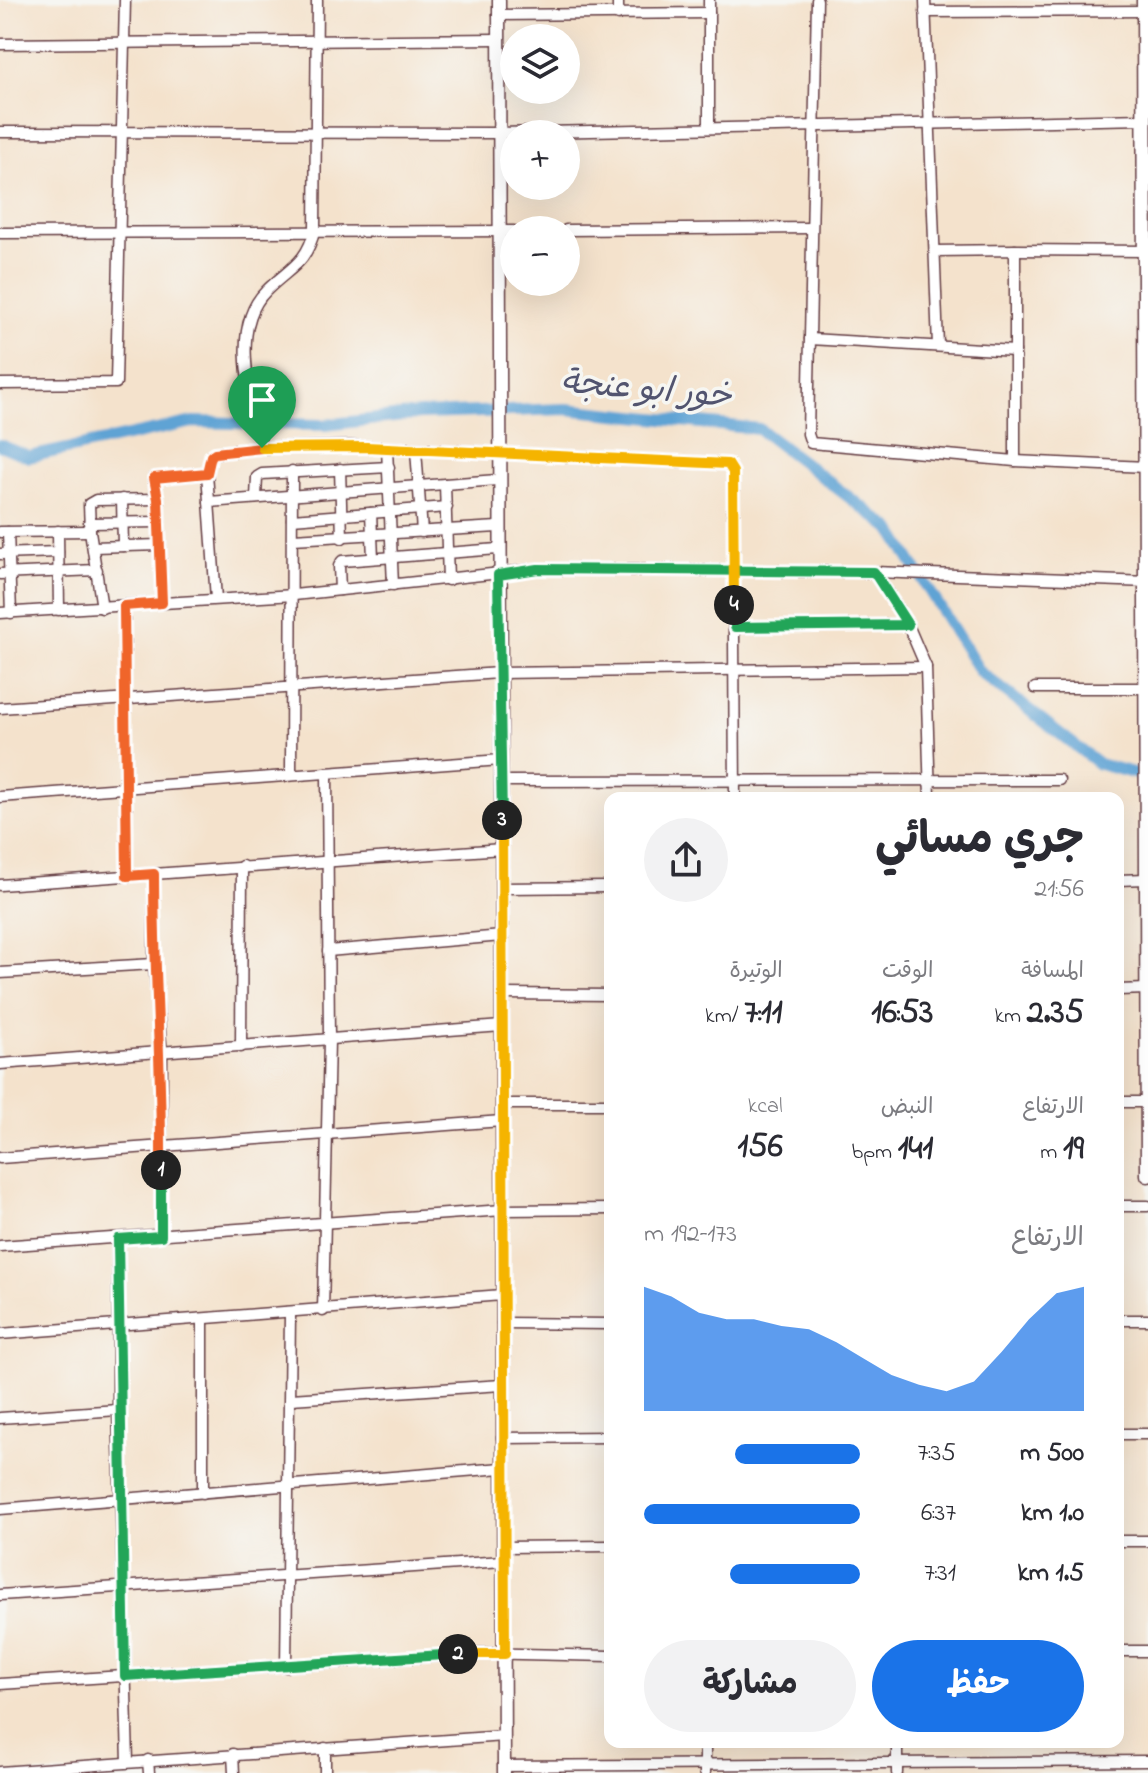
<!DOCTYPE html>
<html lang="ar">
<meta charset="utf-8">
<style>
:root{--surface:#fff;--page:#f2f2f3;--text:#2b2b33;--muted:#7c7c81;--accent:#1a73e8}
body{margin:0;font-family:"Indie Flower","Playpen Sans Arabic",sans-serif;background:var(--page);color:var(--text);direction:rtl;height:100vh;display:flex;flex-direction:column;font-size:30px;white-space:nowrap}
*{box-sizing:border-box;margin:0}
p{font-size:26px;color:var(--muted)}
.icon{flex:none;width:44px;height:44px;fill:none;stroke:currentColor;stroke-width:2;stroke-linecap:round;stroke-linejoin:round}
.map{position:relative;flex:1;overflow:hidden;direction:ltr}
.details{position:absolute;left:604px;top:792px;width:520px;height:956px;display:flex;flex-direction:column;background:var(--surface);border-radius:16px;box-shadow:0 8px 32px #0002;direction:rtl}
.details>*{flex:none}
.tools{position:absolute;left:500px;top:24px;display:grid;gap:16px}
.tools a{display:grid;place-items:center;width:80px;height:80px;border-radius:50%;background:var(--surface);box-shadow:0 8px 32px #0002;font-size:40px}
.pin{position:absolute;display:grid;place-items:center;width:68px;height:68px;color:#fff;margin:-82px -34px;border-radius:50% 50% 50% 0;rotate:-45deg;box-shadow:0 0 8px #0007}
.pin .icon{rotate:45deg}
.km{position:absolute;width:40px;height:40px;margin:-20px;border-radius:50%;background:#222;color:#fff;font-size:22px;line-height:40px;text-align:center}
.round{display:grid;place-items:center;flex:none;width:84px;height:84px;border-radius:42px;background:var(--page)}
.overview{display:flex;align-items:center;justify-content:space-between;height:136px;padding:0 40px}
h1{font-size:44px;font-weight:700;line-height:60px}
.figures{display:grid;grid-template-columns:repeat(3,1fr);gap:12px;height:136px;padding:8px 40px}
.figures div{display:grid;align-content:center}
.figures b{font-size:34px;font-weight:700}
.figures small{font-size:22px;font-weight:400}
.figures p{font-size:22px}
.chart{height:224px;padding:16px 40px}
.chart p{display:flex;justify-content:space-between}
.chart svg{width:100%;height:144px;margin-top:8px;fill:var(--accent);opacity:.7}
.button{display:flex;gap:16px;margin-top:auto;padding:16px 40px}
.button a{flex:1;height:92px;border-radius:48px;background:var(--accent);color:#fff;font-size:32px;font-weight:700;line-height:92px;text-align:center}
.button a+a{background:var(--page);color:var(--text)}
ul{padding:0 40px;list-style:none;font-size:26px}
li{display:grid;grid-template-columns:128px 96px 1fr;align-items:center;height:60px}
li i{height:20px;border-radius:10px;background:var(--accent)}
.map>svg:first-child{display:block}
.lines{fill:none;stroke-linecap:round;stroke-linejoin:round}
.canal{stroke:#5fa3d4;stroke-width:12}
.minor-casing{stroke:#643c43;stroke-width:13}
.tertiary-casing{stroke:#643c43;stroke-width:15}
.secondary-casing{stroke:#643c43;stroke-width:17}
.minor{stroke:#fff;stroke-width:10}
.tertiary{stroke:#fff;stroke-width:12}
.secondary{stroke:#fff;stroke-width:14}
.split-1-casing{stroke:#fff;stroke-width:16}
.split-2-casing{stroke:#fff;stroke-width:16}
.split-3-casing{stroke:#fff;stroke-width:16}
.split-4-casing{stroke:#fff;stroke-width:16}
.split-5-casing{stroke:#fff;stroke-width:16}
.split-1{stroke:#f0652b;stroke-width:10}
.split-2{stroke:#22a559;stroke-width:10}
.split-3{stroke:#f5b400;stroke-width:10}
.split-4{stroke:#22a559;stroke-width:10}
.split-5{stroke:#f5b400;stroke-width:10}
.labels{text-anchor:middle;dominant-baseline:central;stroke-width:7;stroke-linejoin:round;paint-order:stroke}
.water-label{font-size:34px;font-style:italic;fill:#52546f;stroke:#f6f6f2}
</style>
<div class="map">
<svg width="1148" height="1773" viewBox="0 0 1148 1773">
<rect width="100%" height="100%" fill="#f6f6f2"/>
<filter id="ink" filterUnits="userSpaceOnUse"><feTurbulence type="fractalNoise" baseFrequency=".0125" numOctaves="2"/><feDisplacementMap in="SourceGraphic" scale="16" xChannelSelector="R" yChannelSelector="G"/><feConvolveMatrix kernelMatrix="1 2 1 2 8 2 1 2 1" color-interpolation-filters="sRGB"/></filter>
<filter id="wash" filterUnits="userSpaceOnUse"><feTurbulence type="fractalNoise" baseFrequency=".006" numOctaves="4" result="noise"/><feDisplacementMap in="SourceGraphic" scale="32" xChannelSelector="R" yChannelSelector="G"/><feGaussianBlur stdDeviation="1.8" result="paint"/><feColorMatrix in="noise" values="0 0 0 0 0 0 0 0 0 0 0 0 0 0 0 0 0 1.4 0 .05"/><feComposite in="paint" operator="in"/></filter>
<g filter="url(#wash)">
<rect width="100%" height="100%" fill="#f4e2cc"/>
<g class="lines">
<path class="canal" d="M0,445L29,457L193,422L325,425L419,414L566,409L759,429L891,529L980,672L1099,764L1148,777"/>
</g>
</g>
<g filter="url(#ink)">
<g class="lines">
<g class="minor-casing">
<g id="minor">
<path d="M709,0V128"/>
<path d="M817,0L808,434L811,443L1015,461L1146,467"/>
<path d="M925,0L938,346"/>
<path d="M925,12L1145,11"/>
<path d="M498,15L709,13"/>
<path d="M618,15V0"/>
<path d="M0,44L498,39"/>
<path d="M0,132L498,133L1145,119"/>
<path d="M566,230L811,228"/>
<path d="M0,233L514,231"/>
<path d="M1015,250L1146,251"/>
<path d="M935,251L1015,250V461"/>
<path d="M810,339L1015,351"/>
<path d="M0,384L116,383L125,0"/>
<path d="M262,448C253,402 228,329 266,291C290,267 306,265 315,229L317,0"/>
<path d="M387,448L393,585"/>
<path d="M416,450L422,532"/>
<path d="M340,469L342,538"/>
<path d="M445,484L448,580"/>
<path d="M256,498L257,477L262,474L389,467"/>
<path d="M122,499L123,546"/>
<path d="M209,502L497,480"/>
<path d="M371,513L373,558"/>
<path d="M292,519L447,507"/>
<path d="M89,523L159,522"/>
<path d="M58,531L59,610"/>
<path d="M0,532L90,531"/>
<path d="M8,532L11,613"/>
<path d="M293,539L498,527"/>
<path d="M93,547L160,545"/>
<path d="M0,554L58,552"/>
<path d="M874,572L908,625L926,667L930,798"/>
<path d="M0,574L97,570"/>
<path d="M340,590L339,566L342,561L498,549"/>
<path d="M216,599L207,473L211,456L215,453L262,448L350,446L728,464L733,472L735,798"/>
<path d="M162,603L158,499L154,478L207,473"/>
<path d="M124,606L127,876"/>
<path d="M102,608L90,531L89,504L96,500L158,499"/>
<path d="M0,613L294,595L538,569L874,572L1148,582"/>
<path d="M735,627L908,625"/>
<path d="M1035,688H1145"/>
<path d="M0,708L499,673L926,667"/>
<path d="M291,775L292,471"/>
<path d="M501,781L1059,780"/>
<path d="M0,797L501,760"/>
<path d="M154,874V964L162,1054L161,1236"/>
<path d="M1118,880L1146,879"/>
<path d="M0,885L502,849"/>
<path d="M502,888L610,887"/>
<path d="M328,951L502,936"/>
<path d="M0,973L154,964"/>
<path d="M1118,990L1147,989"/>
<path d="M503,994L610,995"/>
<path d="M241,1047L242,866"/>
<path d="M0,1064L502,1026"/>
<path d="M1118,1102H1147"/>
<path d="M502,1104H610"/>
<path d="M0,1158L502,1121"/>
<path d="M1118,1206H1148"/>
<path d="M118,1239V1410L128,1762"/>
<path d="M0,1246L503,1210L610,1209"/>
<path d="M323,1311L329,1040L327,773"/>
<path d="M1118,1320H1148"/>
<path d="M502,1323L610,1324"/>
<path d="M0,1334L502,1295"/>
<path d="M291,1399L502,1385"/>
<path d="M0,1418L118,1410"/>
<path d="M1118,1434H1148"/>
<path d="M502,1438L610,1437"/>
<path d="M203,1493V1319"/>
<path d="M0,1509L502,1468"/>
<path d="M1118,1541H1148"/>
<path d="M503,1547L610,1546"/>
<path d="M0,1595L503,1561"/>
<path d="M1118,1651H1148"/>
<path d="M286,1667L290,1314"/>
<path d="M0,1684L479,1653L610,1656"/>
<path d="M705,1742V1773"/>
<path d="M897,1742V1773"/>
<path d="M325,1748V1773"/>
<path d="M233,1754L234,1773"/>
<path d="M148,1760L149,1773"/>
<path d="M504,1766L1148,1761"/>
<path d="M0,1772L504,1736"/>
</g>
</g>
<g class="tertiary-casing">
<path id="tertiary" d="M499,0L504,1773"/>
</g>
<g class="secondary-casing">
<path id="secondary" d="M1144,0L1148,1175"/>
</g>
<use href="#minor" class="minor"/>
<use href="#tertiary" class="tertiary"/>
<use href="#secondary" class="secondary"/>
</g>
</g>
<g class="lines" filter="url(#ink)">
<g class="split-1-casing">
<path id="split-1" d="M161,1170C162,1071 154,973 154,874L127,876L124,606L162,603L158,499L154,478L207,473L211,456L215,453L262,448"/>
</g>
<g class="split-2-casing">
<path id="split-2" d="M161,1170V1236L118,1239L125,1676L458,1654"/>
</g>
<g class="split-3-casing">
<path id="split-3" d="M458,1654H505L502,820"/>
</g>
<g class="split-4-casing">
<path id="split-4" d="M502,820L498,575L538,569L874,572L908,625L735,627L734,605"/>
</g>
<g class="split-5-casing">
<path id="split-5" d="M262,448L366,447L728,464L733,472L734,605"/>
</g>
<use href="#split-1" class="split-1"/>
<use href="#split-2" class="split-2"/>
<use href="#split-3" class="split-3"/>
<use href="#split-4" class="split-4"/>
<use href="#split-5" class="split-5"/>
</g>
<g class="labels">
<g class="water-label">
<text transform="translate(646 391) rotate(5)">خور ابو عنجة</text>
</g>
</g>
</svg>
<div class="tools">
<a><svg class="icon" aria-label="layers" viewBox="0 0 24 24"><path d="M12 4l9 5-9 5-9-5zM3 14l9 5 9-5"/></svg></a>
<a>+</a>
<a>−</a>
</div>
<div class="pin" style="left:262px;top:448px;background:#1e9e55"><svg class="icon" aria-label="arrive" viewBox="0 0 24 24"><path d="M6 21V4h12l-3 4 3 4H6"/></svg></div>
<b class="km" style="left:161px;top:1170px">1</b>
<b class="km" style="left:458px;top:1654px">2</b>
<b class="km" style="left:502px;top:820px">3</b>
<b class="km" style="left:734px;top:605px">4</b>
<section class="details">
<div class="overview"><div><h1>جري مسائي</h1><p>21:56</p></div><a class="round"><svg class="icon" aria-label="share" viewBox="0 0 24 24"><path d="M12 15V3M7 8l5-5 5 5M5 13v7h14v-7"/></svg></a></div>
<div class="figures">
<div><p>المسافة</p><b>2.35<small> km</small></b></div>
<div><p>الوقت</p><b>16:53</b></div>
<div><p>الوتيرة</p><b>7:11<small> /km</small></b></div>
</div>
<div class="figures">
<div><p>الارتفاع</p><b>19<small> m</small></b></div>
<div><p>النبض</p><b>141<small> bpm</small></b></div>
<div><p>kcal</p><b>156</b></div>
</div>
<div class="chart"><p><span>الارتفاع</span>173–192 m</p>
<svg viewBox="0 0 160 44" preserveAspectRatio="none"><path d="M0 44V6L10 9L20 14L30 16L40 16L50 18L60 19L70 23L80 28L90 33L100 36L110 38L120 35L130 26L140 16L150 8L160 6V44z"/></svg>
</div>
<ul>
<li><b>500 m</b>7:35<i style="width:58%"></i></li>
<li><b>1.0 km</b>6:37<i style="width:100%"></i></li>
<li><b>1.5 km</b>7:31<i style="width:60%"></i></li>
</ul>
<div class="button"><a>حفظ</a><a>مشاركة</a></div>
</section>
</div>
